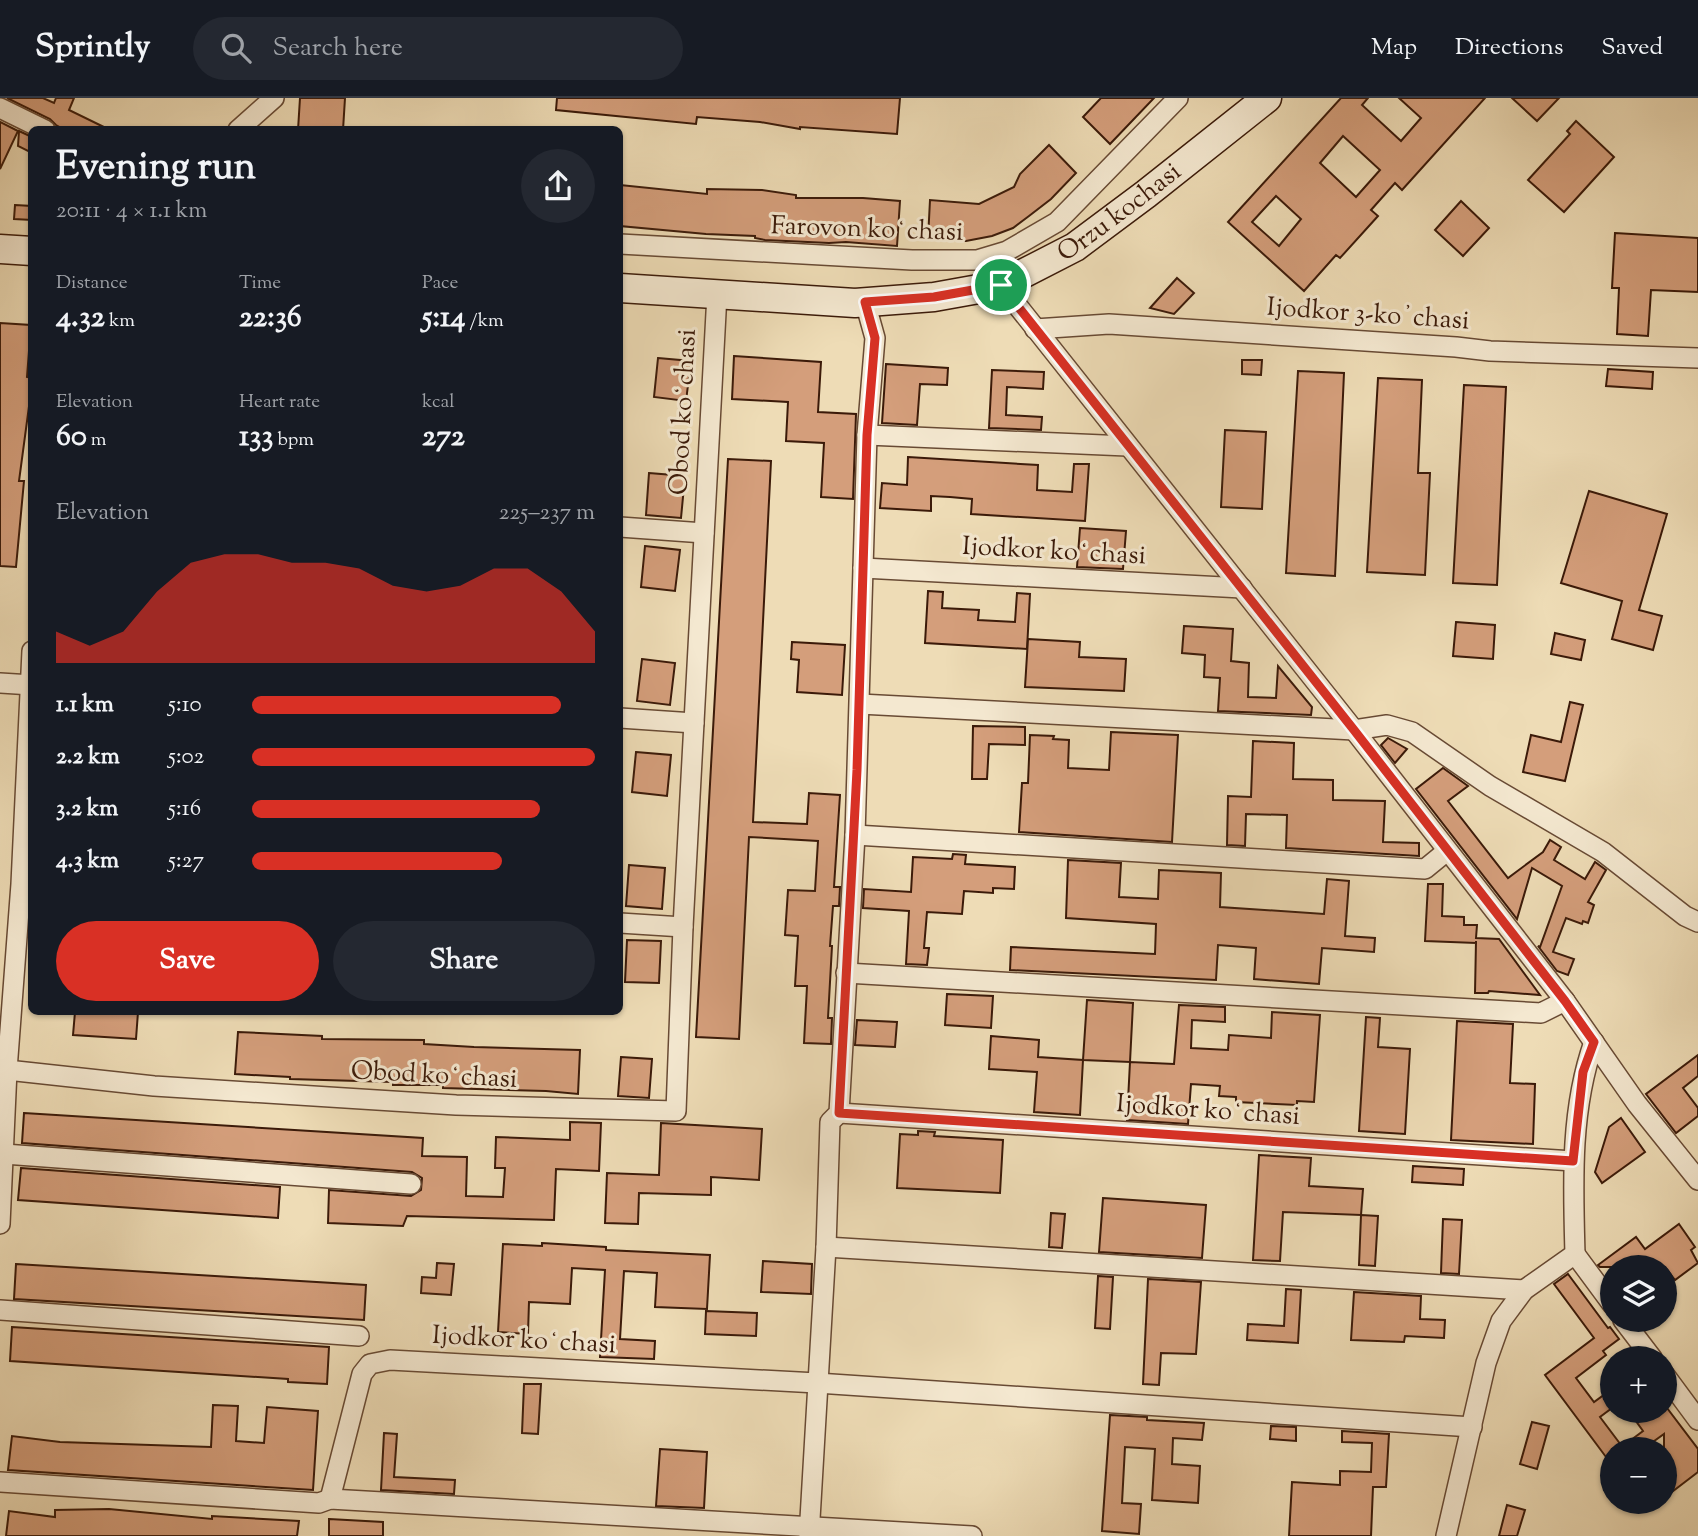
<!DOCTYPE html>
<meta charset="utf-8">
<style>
:root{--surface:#171b24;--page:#242831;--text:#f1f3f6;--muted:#9ea1a6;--line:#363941;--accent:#d93025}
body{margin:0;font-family:"Sorts Mill Goudy",serif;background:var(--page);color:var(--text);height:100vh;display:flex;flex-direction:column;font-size:26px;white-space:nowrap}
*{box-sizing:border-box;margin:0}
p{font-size:23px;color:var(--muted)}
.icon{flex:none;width:38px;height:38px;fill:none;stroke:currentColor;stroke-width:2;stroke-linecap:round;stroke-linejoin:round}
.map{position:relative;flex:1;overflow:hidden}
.sheet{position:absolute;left:28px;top:28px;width:595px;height:889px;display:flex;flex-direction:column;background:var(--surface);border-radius:10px;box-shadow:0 2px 5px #0004}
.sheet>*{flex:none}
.fabs{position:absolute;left:1600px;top:1157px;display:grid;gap:14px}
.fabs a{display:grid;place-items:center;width:77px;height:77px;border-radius:50%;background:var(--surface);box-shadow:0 2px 5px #0004;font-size:35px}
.pin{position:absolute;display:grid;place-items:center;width:60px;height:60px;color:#fff;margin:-30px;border:4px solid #fff;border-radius:50%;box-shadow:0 2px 7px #0007}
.round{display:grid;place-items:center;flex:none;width:74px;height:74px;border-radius:37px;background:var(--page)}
.summary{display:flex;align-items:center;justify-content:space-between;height:119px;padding:0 28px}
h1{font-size:38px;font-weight:700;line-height:52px}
.stats{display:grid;grid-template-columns:repeat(3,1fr);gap:10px;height:119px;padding:7px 28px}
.stats div{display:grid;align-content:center}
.stats b{font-size:30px;font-weight:700}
.stats small{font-size:19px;font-weight:400}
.stats p{font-size:19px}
.chart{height:196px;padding:14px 28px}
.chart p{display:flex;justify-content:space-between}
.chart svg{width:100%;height:126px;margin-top:7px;fill:var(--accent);opacity:.7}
.cta{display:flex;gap:14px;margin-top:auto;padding:14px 28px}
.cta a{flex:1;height:80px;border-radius:42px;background:var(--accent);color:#fff;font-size:28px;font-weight:700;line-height:80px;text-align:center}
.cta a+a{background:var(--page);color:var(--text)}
ul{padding:0 28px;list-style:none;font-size:23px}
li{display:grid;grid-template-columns:112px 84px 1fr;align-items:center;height:52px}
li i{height:18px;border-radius:9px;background:var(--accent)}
header{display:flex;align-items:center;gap:42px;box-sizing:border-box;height:98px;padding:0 35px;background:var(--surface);border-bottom:2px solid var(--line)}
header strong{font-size:33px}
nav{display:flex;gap:38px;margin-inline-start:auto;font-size:24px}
.search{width:490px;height:63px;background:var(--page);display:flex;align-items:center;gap:18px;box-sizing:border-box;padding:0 24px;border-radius:38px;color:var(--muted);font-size:26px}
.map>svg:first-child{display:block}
.building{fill:#d49e7b;stroke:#3b1a09;stroke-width:2;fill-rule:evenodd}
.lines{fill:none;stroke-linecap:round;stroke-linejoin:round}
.minor-casing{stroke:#684a34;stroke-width:22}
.secondary-casing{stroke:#3b1a09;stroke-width:31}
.minor{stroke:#f4e8d0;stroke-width:19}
.secondary{stroke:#f4e8d0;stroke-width:28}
.route-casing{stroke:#fff;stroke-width:14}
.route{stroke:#d93025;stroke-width:9}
.labels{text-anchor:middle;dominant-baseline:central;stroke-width:6;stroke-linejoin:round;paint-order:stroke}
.street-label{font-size:26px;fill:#3b1a09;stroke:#f4e8d0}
</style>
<header>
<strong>Sprintly</strong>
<div class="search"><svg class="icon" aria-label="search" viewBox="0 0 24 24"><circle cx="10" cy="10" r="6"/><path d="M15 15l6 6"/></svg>Search here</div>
<nav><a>Map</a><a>Directions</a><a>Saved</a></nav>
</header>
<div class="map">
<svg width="1698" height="1438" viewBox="0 0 1698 1438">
<rect width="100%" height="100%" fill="#eedcb6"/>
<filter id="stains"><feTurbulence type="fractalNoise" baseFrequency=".00286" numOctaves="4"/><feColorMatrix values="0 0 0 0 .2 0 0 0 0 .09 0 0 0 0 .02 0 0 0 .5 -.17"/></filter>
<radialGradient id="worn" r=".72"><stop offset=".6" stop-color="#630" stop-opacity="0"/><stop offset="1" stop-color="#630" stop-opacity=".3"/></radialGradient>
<g class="building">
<path d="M7,0H43L54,5L56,0H74L69,12L110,32H65L56,27L50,21Z"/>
<path d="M300,0H345L343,32H298Z"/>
<path d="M557,0H900L897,36L800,29V31L760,24L697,19L696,26L556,12Z"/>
<path d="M1101,0H1154L1110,46L1083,19Z"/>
<path d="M1341,0H1368L1362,7L1401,43L1421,20L1399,0H1485L1402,92L1395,85L1371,112L1378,118L1340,160L1336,157L1304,193L1228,124ZM1343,38L1380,72L1356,99L1320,65ZM1276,98L1301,121L1279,148L1252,124Z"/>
<path d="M1512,0H1559L1537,23Z"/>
<path d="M1576,23L1614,59L1564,114L1528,82L1570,36L1567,33Z"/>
<path d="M0,24L18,33L0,71Z"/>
<path d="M19,33L32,39V55L18,48Z"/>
<path d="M1049,47L1076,75L1051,101L1029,118L1013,130L992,138L966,143L928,141L930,102L979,106L1014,89L1020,76Z"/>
<path d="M620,87L707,96V91L762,92L796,97V100H863L900,103L897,148L846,144L829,145L765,142L755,140V138L706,136L620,128Z"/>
<path d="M1461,103L1489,130L1463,158L1435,132Z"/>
<path d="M15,107L32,108V122L14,121Z"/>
<path d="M1615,135L1698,140V194L1651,192L1648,238L1617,236L1619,190H1612Z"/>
<path d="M1177,180L1194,195L1174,216L1150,210Z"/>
<path d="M0,225L31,227L27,279L32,280V286L19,383H24L16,469L0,468Z"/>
<path d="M734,258L821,264L818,314L856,316L853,401L821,399L824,345L786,343L788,304L732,301Z"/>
<path d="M658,260L691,263L686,303L654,299Z"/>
<path d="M1242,262H1262L1261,277L1242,276Z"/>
<path d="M886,266L948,270L947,287L920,286L917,327L882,325Z"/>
<path d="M1608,271L1653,274L1652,291L1606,288Z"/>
<path d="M992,272L1044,274L1043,291L1007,289L1006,317L1042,319L1041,332L989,330Z"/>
<path d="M1298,273L1344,275L1335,478L1286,475Z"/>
<path d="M1378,280L1422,282L1418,375H1430L1425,477L1367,474Z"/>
<path d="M1464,287L1506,289L1497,487L1453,485Z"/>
<path d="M1225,332L1266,334L1262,411L1221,409Z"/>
<path d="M908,359L1038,367L1037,392L1072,394L1074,366H1089L1085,423L971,416L972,401L950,399L931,398V413L880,410L882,385L907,387Z"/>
<path d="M728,361L771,363L753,724L807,726L809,695L840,697L834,789H840L839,808H833L830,848H832L828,920H832L831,946L804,945L807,888H795L798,838L785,837L788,792L815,793L818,743L749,739L739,941L696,939Z"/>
<path d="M649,375L685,378L681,420L646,417Z"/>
<path d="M1589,393L1667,416L1639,512L1662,518L1653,552L1612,541L1622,503L1561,485Z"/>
<path d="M1080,430L1126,433L1123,471L1077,469Z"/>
<path d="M645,448L680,452L675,493L641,489Z"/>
<path d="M928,493L943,494L942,510L979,512L978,522L1015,524L1017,495L1030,496L1027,551L925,545Z"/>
<path d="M1456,524L1495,527L1493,561L1453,558Z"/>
<path d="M1184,528L1233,531L1231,563L1249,565L1248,599L1276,600L1278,568L1312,609L1311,617L1218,613L1220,580L1204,579L1205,557L1182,555Z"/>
<path d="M1555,535L1585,542L1581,562L1551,556Z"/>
<path d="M1028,541L1080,544L1079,559L1126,561L1124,593L1025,589Z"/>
<path d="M792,544L845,547L842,597L797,594L799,562L791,561Z"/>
<path d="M642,561L675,565L670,607L637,603Z"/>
<path d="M1570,604L1583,607L1565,683L1523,674L1531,637L1561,644Z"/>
<path d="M973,628L1025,629V647L989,646L987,681H972Z"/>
<path d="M1111,634L1178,637L1172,744L1019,734L1022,685H1028L1030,637L1054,638L1053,641L1069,642L1068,670L1109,672Z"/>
<path d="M1388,640L1407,651L1395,665L1381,647Z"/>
<path d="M1253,643L1294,645L1293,681L1333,682V702L1385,703L1383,744L1419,745V758L1286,750L1287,717L1246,716L1245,748L1227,747L1228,698L1251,699Z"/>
<path d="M636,654L671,657L667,698L632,694Z"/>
<path d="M1443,670L1468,688L1448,703L1508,780L1543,754L1550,742L1561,749L1554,762L1585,781L1595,764L1606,772L1588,804L1594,807L1588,825L1583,823L1582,826L1566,820L1553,854L1574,861L1568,877L1557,873L1538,848L1540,849L1562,788L1532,770L1517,821L1416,691Z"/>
<path d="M953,756L966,757L965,766L1015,769L1014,791L993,790V795L964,793L962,816L927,814L924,850H929L927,867L906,866L909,813L863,810L864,791L911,794L913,759L952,761Z"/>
<path d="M1068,762L1121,765L1119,799L1158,801L1159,772L1221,775L1220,809L1324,816L1327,781L1349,783L1345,838L1375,840L1374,854L1322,850L1319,886L1254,881L1256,850L1218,847L1216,882L1010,872L1011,849L1155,856L1156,826L1066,820Z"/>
<path d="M629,767L665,770L662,811L626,808Z"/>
<path d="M1428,786H1443L1442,818L1464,819V827H1477L1476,840L1499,841L1540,897L1489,893L1488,895H1475L1476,843V845L1425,843Z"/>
<path d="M627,842L661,843L659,885L625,884Z"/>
<path d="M947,896L993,898L991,930L945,927Z"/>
<path d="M1087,902L1133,905L1130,964L1083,962Z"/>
<path d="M1179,907L1225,909V924L1192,922L1191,950L1228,952L1229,937L1271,940L1272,914L1320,917L1314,1004L1297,1003V1007L1236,1004V999L1219,998L1220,988L1191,986L1188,1026L1127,1022L1130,964L1174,966Z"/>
<path d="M75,914H138L136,941L73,937Z"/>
<path d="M1366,919L1380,920L1378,949L1410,951L1405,1036L1359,1033Z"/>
<path d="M857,922L897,924L895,949L855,947Z"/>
<path d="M1457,923L1513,926L1510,985L1535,986L1533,1046L1451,1042Z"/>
<path d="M238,934L322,938V941L424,942V946L474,949L580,952L578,996L546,993L443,990V987H393V984L290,981V979L235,976Z"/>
<path d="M991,938L1039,942L1038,959L1083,962L1080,1017L1034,1014L1037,974L989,971Z"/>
<path d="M1698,957V978L1683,990L1698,1010V1018L1676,1035L1646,996Z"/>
<path d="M621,959L652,961L649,1000L618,998Z"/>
<path d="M24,1015L423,1040L422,1058L467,1059L466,1098L503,1099L505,1070H495L496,1039L570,1042V1024L601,1025L599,1073L556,1071L554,1122L407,1118L403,1128L328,1125L329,1092L411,1098L421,1092L422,1080L412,1074L22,1045Z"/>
<path d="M1621,1020L1645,1054L1602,1085L1595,1074L1609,1029Z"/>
<path d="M661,1025L762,1031L759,1082L711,1079V1097L639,1095L638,1126L605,1125L607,1075L659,1077Z"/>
<path d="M918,1033L935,1034L934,1038L1003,1042L1000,1095L897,1090L900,1036L918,1037Z"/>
<path d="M1259,1057L1311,1060L1309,1088L1363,1091L1361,1117L1283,1114L1280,1163L1253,1162Z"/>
<path d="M1413,1068L1464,1071L1463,1087L1412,1084Z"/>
<path d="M21,1070L280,1089L278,1120L18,1102Z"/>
<path d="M1103,1100L1206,1107L1202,1160L1099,1154Z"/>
<path d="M1051,1115L1065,1116L1062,1150L1049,1149Z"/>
<path d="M1361,1117L1378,1118L1375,1168L1359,1167Z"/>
<path d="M1443,1121L1462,1122L1459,1176L1441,1175Z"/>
<path d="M1679,1126L1695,1149L1691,1152L1698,1165L1675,1182L1665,1169H1600L1598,1167L1636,1139L1645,1151Z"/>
<path d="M542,1145L606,1149V1152L710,1157L707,1211L655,1209L657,1175L624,1173L620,1241L655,1243L654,1261L600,1259L605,1172L572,1170L570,1206L529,1204L528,1236L498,1234L503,1146L542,1148Z"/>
<path d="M763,1163L812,1166L811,1196L761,1194Z"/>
<path d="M437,1165L454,1166L451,1197L421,1195L422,1179L436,1180Z"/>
<path d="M16,1166L366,1187L364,1222L14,1201Z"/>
<path d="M1568,1176L1608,1230L1610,1229L1619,1241L1603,1253L1606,1257L1576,1280L1594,1304L1612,1291V1310L1600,1319L1621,1347L1612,1351V1355L1606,1359L1545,1277L1594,1240L1554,1186Z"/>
<path d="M1098,1178L1113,1179L1110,1231L1095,1230Z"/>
<path d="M1148,1181L1201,1184L1196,1256L1161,1255L1159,1287L1143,1286Z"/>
<path d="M1286,1191L1301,1192L1298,1245L1247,1242L1248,1226L1284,1228Z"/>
<path d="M1354,1194L1421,1198L1420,1221L1445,1222L1444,1240L1405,1238L1404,1244L1351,1242Z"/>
<path d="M706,1213L757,1215L756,1238L705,1236Z"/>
<path d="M12,1229L329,1249L327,1286L288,1284V1281L10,1263Z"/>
<path d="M524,1286H541L538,1336L522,1335Z"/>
<path d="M1664,1306L1698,1351V1374L1664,1400V1336L1643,1351H1619L1643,1333L1628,1312H1664Z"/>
<path d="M213,1307L238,1308L236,1343L264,1345L267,1309L318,1313L313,1392L8,1372L12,1338L60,1344L211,1349Z"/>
<path d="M1110,1317L1147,1319V1322L1204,1325L1202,1342L1173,1340L1172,1366L1200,1368L1198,1405L1152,1402L1155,1351L1125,1349L1122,1405L1141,1406L1139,1436L1102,1433Z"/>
<path d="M1532,1324L1549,1328L1537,1371L1520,1366Z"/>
<path d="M1271,1328L1296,1329V1343L1270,1341Z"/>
<path d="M1342,1333L1389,1336L1386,1389H1373L1371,1438H1289L1292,1384L1340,1387V1373L1371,1374L1372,1345L1342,1344Z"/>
<path d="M384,1335L397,1336L394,1379L455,1382L454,1396L381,1392Z"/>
<path d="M660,1351L707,1354L704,1410L656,1408Z"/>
<path d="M1507,1407L1525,1412L1517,1438H1499Z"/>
<path d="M109,1411L212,1421V1418L299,1423L297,1438H6L9,1413L55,1419V1412Z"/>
<path d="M329,1421L383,1424V1438H329Z"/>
</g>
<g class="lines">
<g class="minor-casing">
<g id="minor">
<path d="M0,10L45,32"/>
<path d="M238,32L274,0"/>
<path d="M620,146L912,162H977L1007,153L1057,124L1178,0"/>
<path d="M1001,187L1354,632L1565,903L1637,1006L1698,1082"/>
<path d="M1035,231L1109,226L1456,249L1490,253L1698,260"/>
<path d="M867,337L1127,348"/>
<path d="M620,429L704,435"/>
<path d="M863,470L1242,490"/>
<path d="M0,585L32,587"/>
<path d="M860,606L1354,632L1387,627L1412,634L1490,688L1603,754L1685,818L1698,824"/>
<path d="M620,620L694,625"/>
<path d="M855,737L1425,771L1447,753"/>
<path d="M620,825L683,829"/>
<path d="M846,875L1541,915L1565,903"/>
<path d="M7,972L154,988L456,1007L676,1013L683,829L717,196"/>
<path d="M839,1015L1573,1063"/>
<path d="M4,1056L411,1086"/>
<path d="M0,1126L7,972L21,786L32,553"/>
<path d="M826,1149L1524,1192"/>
<path d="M1575,1156L1612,1206"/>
<path d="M0,1212L359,1238"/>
<path d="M1623,1222L1652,1260"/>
<path d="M1664,1276L1698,1322"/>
<path d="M0,1384L319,1405L330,1401L972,1438"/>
<path d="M330,1401L362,1276L370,1266L390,1262L817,1285L1472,1329"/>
<path d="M809,1438L826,1149L830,1024L839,1015L855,737L867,337L875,240L865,204"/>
<path d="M1446,1438L1486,1265L1501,1223L1524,1192L1575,1156C1573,1085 1570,1012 1594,944"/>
</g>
</g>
<g class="secondary-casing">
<g id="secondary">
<path d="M0,151L32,153"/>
<path id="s1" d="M620,190L855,205L934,199L1001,187L1075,149L1146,96L1267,0"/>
</g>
</g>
<use href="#minor" class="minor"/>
<use href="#secondary" class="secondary"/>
</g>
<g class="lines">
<g class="route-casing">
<path id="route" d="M1001,187L1354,632L1565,903L1594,944L1583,974L1573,1063L839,1015L857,672L867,337L875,240L865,204L934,199Z"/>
</g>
<use href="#route" class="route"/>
</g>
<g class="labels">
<g class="street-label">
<text stroke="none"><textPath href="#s1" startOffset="522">Orzu kochasi</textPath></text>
<text transform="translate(867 132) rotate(2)">Farovon koʻchasi</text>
<text transform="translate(1368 217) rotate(4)">Ijodkor 3-koʼchasi</text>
<text transform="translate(684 314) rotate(-87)">Obod koʻchasi</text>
<text transform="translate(1054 454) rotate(3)">Ijodkor koʻchasi</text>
<text transform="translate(434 978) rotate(3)">Obod koʻchasi</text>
<text transform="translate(1208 1013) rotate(4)">Ijodkor koʻchasi</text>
<text transform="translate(524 1243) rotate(3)">Ijodkor koʻchasi</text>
</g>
</g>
<rect width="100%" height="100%" filter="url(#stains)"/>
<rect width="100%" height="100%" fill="url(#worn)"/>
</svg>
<div class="fabs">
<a><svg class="icon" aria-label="layers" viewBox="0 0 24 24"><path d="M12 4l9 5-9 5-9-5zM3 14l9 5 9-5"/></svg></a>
<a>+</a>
<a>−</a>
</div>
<div class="pin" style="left:1001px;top:187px;background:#1e9e55"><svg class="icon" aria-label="arrive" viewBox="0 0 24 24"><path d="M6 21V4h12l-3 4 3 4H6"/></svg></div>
<section class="sheet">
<div class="summary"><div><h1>Evening run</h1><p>20:11 · 4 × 1.1 km</p></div><a class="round"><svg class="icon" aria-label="share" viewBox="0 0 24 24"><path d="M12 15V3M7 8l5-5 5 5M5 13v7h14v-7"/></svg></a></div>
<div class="stats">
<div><p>Distance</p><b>4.32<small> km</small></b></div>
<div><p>Time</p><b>22:36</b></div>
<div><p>Pace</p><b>5:14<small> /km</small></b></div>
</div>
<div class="stats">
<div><p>Elevation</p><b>60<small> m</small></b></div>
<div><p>Heart rate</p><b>133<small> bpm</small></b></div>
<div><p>kcal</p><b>272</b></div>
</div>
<div class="chart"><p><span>Elevation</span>225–237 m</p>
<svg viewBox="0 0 160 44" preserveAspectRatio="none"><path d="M0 44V33L10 38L20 33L30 19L40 9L50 6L60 6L70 9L80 9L90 11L100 17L110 19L120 17L130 11L140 11L150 19L160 33V44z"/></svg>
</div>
<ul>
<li><b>1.1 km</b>5:10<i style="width:90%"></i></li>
<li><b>2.2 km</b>5:02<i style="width:100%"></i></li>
<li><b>3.2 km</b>5:16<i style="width:84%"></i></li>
<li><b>4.3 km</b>5:27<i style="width:73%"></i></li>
</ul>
<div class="cta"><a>Save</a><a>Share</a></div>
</section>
</div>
